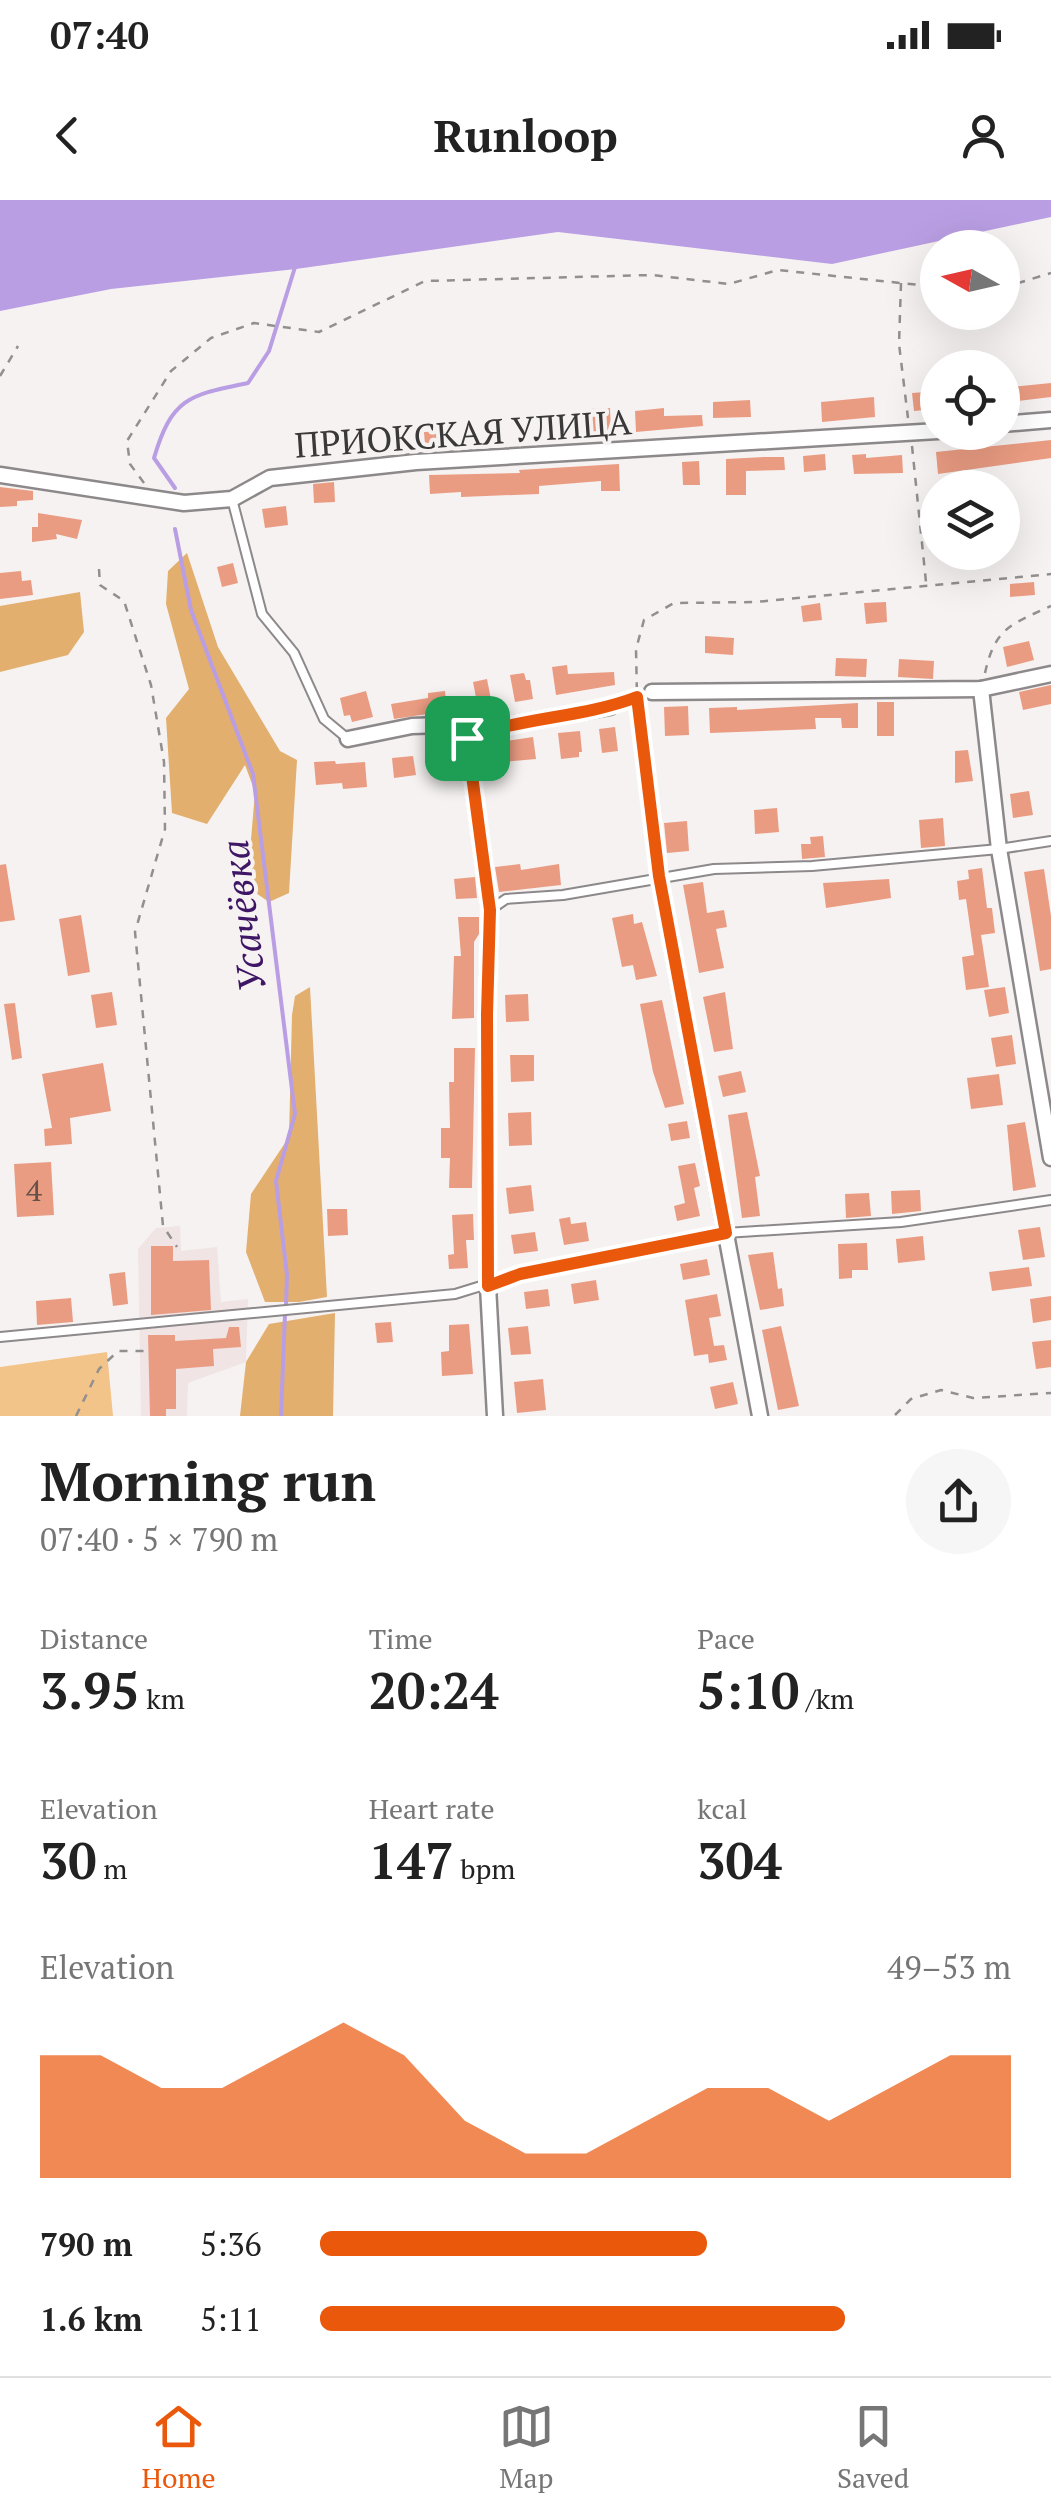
<!DOCTYPE html>
<meta charset="utf-8">
<style>
:root{--surface:#fff;--page:#f6f6f6;--text:#222;--muted:#767676;--line:#e0e0e0;--accent:#ea580c}
body{margin:0;font-family:"PT Serif",serif;background:var(--page);color:var(--text);height:100vh;display:flex;flex-direction:column;font-size:38px;white-space:nowrap}
*{box-sizing:border-box;margin:0}
p{font-size:32px;color:var(--muted)}
.icon{flex:none;width:55px;height:55px;fill:none;stroke:currentColor;stroke-width:2;stroke-linecap:round;stroke-linejoin:round}
.map{position:relative;height:1216px;overflow:hidden}
.details{display:flex;flex-direction:column;background:var(--surface);flex:1}
.details>*{flex:none}
.needle{width:65px;rotate:278deg}
.buttons{position:absolute;left:920px;top:30px;display:grid;gap:20px}
.buttons a{display:grid;place-items:center;width:100px;height:100px;border-radius:50%;background:var(--surface);box-shadow:0 10px 40px #0002;font-size:50px}
.pin{position:absolute;display:grid;place-items:center;width:85px;height:85px;color:#fff;margin:-42px;border-radius:20px;box-shadow:0 5px 15px #0006}
.round{display:grid;place-items:center;flex:none;width:105px;height:105px;border-radius:52px;background:var(--page)}
.overview{display:flex;align-items:center;justify-content:space-between;height:170px;padding:0 40px}
h1{font-size:55px;font-weight:600;line-height:75px}
.metrics{display:grid;grid-template-columns:repeat(3,1fr);gap:15px;height:170px;padding:10px 40px}
.metrics div{display:grid;align-content:center}
.metrics b{font-size:50px;font-weight:600}
.metrics small{font-size:28px;font-weight:400}
.metrics p{font-size:28px}
.chart{height:280px;padding:20px 40px}
.chart p{display:flex;justify-content:space-between}
.chart svg{width:100%;height:180px;margin-top:10px;fill:var(--accent);opacity:.7}
ul{padding:0 40px;list-style:none;font-size:32px}
li{display:grid;grid-template-columns:160px 120px 1fr;align-items:center;height:75px}
li i{height:25px;border-radius:12px;background:var(--accent)}
.status{display:flex;justify-content:space-between;align-items:center;height:70px;padding:0 50px;background:var(--surface);direction:ltr}
.status svg{height:28px;fill:currentColor}
header{display:flex;justify-content:space-between;align-items:center;height:130px;padding:0 40px;background:var(--surface);font-size:45px;font-weight:600}
.menu{display:flex;justify-content:space-around;align-items:center;height:140px;border-top:2px solid var(--line);background:var(--surface);font-size:28px;color:var(--muted)}
.menu a{display:grid;justify-items:center;gap:5px}
.menu .on{color:var(--accent)}
.map>svg:first-child{display:block}
.built{fill:#f0e4e5}
.green{fill:#f3c489}
.forest{fill:#e2af6f}
.water{fill:#b99ee3}
.lines{fill:none;stroke-linecap:round;stroke-linejoin:round}
.stream{stroke:#b99ee3;stroke-width:4}
.building{fill:#ea9c82}
.lane-casing{stroke:#8d898a;stroke-width:12}
.street-casing{stroke:#8d898a;stroke-width:19}
.path{stroke:#928f8f;stroke-width:2.5;stroke-dasharray:8 8;stroke-linecap:butt}
.lane{stroke:#fff;stroke-width:8}
.street{stroke:#fff;stroke-width:14}
.route-casing{stroke:#fff;stroke-width:20}
.route{stroke:#ea580c;stroke-width:12}
.labels{text-anchor:middle;dominant-baseline:central;stroke-width:8;stroke-linejoin:round;paint-order:stroke}
.number-label{font-size:30px;fill:#66514a}
.street-label{font-size:35px;fill:#3a3838;stroke:#f6f2f2}
.water-label{font-size:38px;font-style:italic;fill:#3e1665;stroke:#f6f2f2}
</style>
<div class="status"><b>07:40</b><svg viewBox="0 0 49 12"><path d="M0 12V9h3v3zM5 12V6h3v6zM10 12V3h3v9zM15 12V0h3v12zM26 1h20v11H26zM47 4h2v5h-2z"/></svg></div>
<header><svg class="icon" aria-label="back" viewBox="0 0 24 24"><path d="M15 5l-7 7 7 7"/></svg>Runloop<svg class="icon" aria-label="person" viewBox="0 0 24 24"><circle cx="12" cy="8" r="4"/><path d="M4 21q1-7 8-7t8 7"/></svg></header>
<div class="map">
<svg width="1051" height="1216" viewBox="0 0 1051 1216">
<rect width="100%" height="100%" fill="#f6f2f2"/>
<path class="built" d="M180,1026L181,1051L217,1047L221,1102L248,1099L246,1162L188,1183L187,1216H141L138,1049L156,1028Z"/>
<path class="green" d="M107,1152L113,1216H0V1167Z"/>
<g class="forest">
<path d="M187,353L218,447L280,551L297,560L289,693L269,702L247,687L255,592L245,565L207,624L172,613L166,518L189,489L166,404L168,371Z"/>
<path d="M80,392L84,432L68,455L0,472V406Z"/>
<path d="M310,787L327,1097L299,1102H265L246,1052L251,994L289,937L292,815L295,796Z"/>
<path d="M335,1113L333,1216H240L246,1162L269,1124Z"/>
</g>
<path class="water" d="M0,0H1051V17L832,64L558,32L296,69L111,89L0,111Z"/>
<g class="lines">
<g class="stream">
<path d="M175,288L154,258C172,197 190,195 248,183L269,151L296,64"/>
<path d="M175,329L191,410L253,574L295,914L276,981L287,1075L286,1106"/>
<path d="M281,1216L285,1114"/>
</g>
</g>
<g class="building">
<path d="M1051,183V197L1002,203V188Z"/>
<path d="M938,191V209L914,211L912,193Z"/>
<path d="M874,197L875,217L822,222L821,202Z"/>
<path d="M750,200L751,217L713,218V202Z"/>
<path d="M610,208L611,231L592,232L590,209Z"/>
<path d="M664,208V216L702,215L703,226L636,232L635,211Z"/>
<path d="M449,231V244L425,245L424,232Z"/>
<path d="M1051,240V258L938,274L936,252Z"/>
<path d="M825,254L826,270L804,272L803,256Z"/>
<path d="M866,254V258L902,255L903,273L854,274L852,255Z"/>
<path d="M764,257H784L785,270L746,271V295H726V259Z"/>
<path d="M699,261L700,285H683L682,262Z"/>
<path d="M619,264L620,291H601V281L539,286V294L461,297V292L430,294L429,275L520,273L519,270Z"/>
<path d="M334,282L335,302L314,303L313,284Z"/>
<path d="M0,287L33,291V300L17,301V306L0,307Z"/>
<path d="M286,306L288,325L265,328L262,309Z"/>
<path d="M38,313L82,320L77,339L56,334L57,339L32,342V327H38Z"/>
<path d="M233,363L238,383L222,387L217,367Z"/>
<path d="M21,371L22,381L31,380L33,395L0,399V373Z"/>
<path d="M1034,382L1035,395L1010,397V384Z"/>
<path d="M886,402L887,422L866,424L864,403Z"/>
<path d="M820,403L822,420L803,422L801,406Z"/>
<path d="M705,436L734,438L733,455L705,453Z"/>
<path d="M1029,441L1034,460L1007,467L1003,447Z"/>
<path d="M836,458L867,459L866,477L835,476Z"/>
<path d="M899,459L934,461L933,479L898,477Z"/>
<path d="M567,465L568,474L614,472L615,485L556,495L552,467Z"/>
<path d="M524,473L526,480H530L533,499L515,502L510,475Z"/>
<path d="M487,479L492,505L478,508L473,482Z"/>
<path d="M1051,485V504L1023,510L1019,492Z"/>
<path d="M366,491L373,517L352,522L350,515L344,516L340,498Z"/>
<path d="M445,491L447,511L394,519L391,504L428,498V493Z"/>
<rect x="877" y="502" width="17" height="34"/>
<path d="M858,503V528H842L841,518H815L816,529L710,533L709,508L737,507V510Z"/>
<path d="M688,506L689,535L665,536L664,507Z"/>
<path d="M615,527L618,551L602,553L599,529Z"/>
<path d="M580,531L582,552H579V557L561,559L558,533Z"/>
<path d="M533,537L536,559L481,564L479,545Z"/>
<path d="M968,550L973,581L955,583V551Z"/>
<path d="M413,556L416,575L394,578L392,558Z"/>
<path d="M335,561L336,564L365,562L367,587L343,589L342,583L316,585L314,562Z"/>
<path d="M1029,591L1033,615L1013,618L1010,594Z"/>
<path d="M777,608L779,632L755,634L754,610Z"/>
<path d="M943,618L945,646L921,648L919,620Z"/>
<path d="M687,621L689,651L667,653L664,623Z"/>
<path d="M823,636L825,657L802,659L801,644H811L810,637Z"/>
<path d="M6,664L15,720L0,722V665Z"/>
<path d="M520,664L521,670L559,664L561,685L499,692L495,667Z"/>
<path d="M982,668L987,708H992L995,733L981,735L989,787L966,790L962,757L974,755L966,699L959,700L957,681L969,679L968,670Z"/>
<path d="M1044,669L1051,716V769L1040,771L1024,672Z"/>
<path d="M475,677L477,698L456,699L454,679Z"/>
<path d="M889,679L891,698L826,708L823,683Z"/>
<path d="M703,682L707,713L724,710L727,727L716,729L724,768L699,773L683,685Z"/>
<path d="M633,714L634,724L642,722L657,776L636,780L633,765L622,767L612,718Z"/>
<path d="M81,715L90,772L68,776L59,719Z"/>
<path d="M458,717H479V734L474,742V818L452,819L454,756H461Z"/>
<path d="M1005,787L1009,813L989,817L984,790Z"/>
<path d="M112,792L117,825L96,828L91,795Z"/>
<path d="M725,792L733,849L714,852L703,797Z"/>
<path d="M528,794L529,821L506,822L505,795Z"/>
<path d="M662,800L684,904L665,908L653,872L640,804Z"/>
<path d="M15,803L22,858L12,860L4,804Z"/>
<path d="M1012,835L1016,864L996,867L991,838Z"/>
<path d="M454,848H475L472,988H449L450,958H441V928H450L449,882H454Z"/>
<path d="M510,855H534V881L511,882Z"/>
<path d="M103,863L111,911L70,918L72,944L45,946L44,929L52,928L42,874Z"/>
<path d="M741,871L746,892L723,897L718,876Z"/>
<path d="M999,874L1003,905L971,909L967,878Z"/>
<path d="M531,912L532,945L509,946L508,913Z"/>
<path d="M747,912L760,976L755,977L760,1016L742,1018L728,915Z"/>
<path d="M687,921L690,938L671,941L668,924Z"/>
<path d="M1025,922L1036,987L1013,991L1007,925Z"/>
<path d="M51,962L54,1015L17,1017L14,964Z"/>
<path d="M695,963L700,986L694,988L700,1016L677,1021L674,1006L685,1003L678,966Z"/>
<path d="M531,985L534,1011L509,1014L506,988Z"/>
<path d="M920,990L921,1011L892,1014L891,991Z"/>
<path d="M869,993L871,1016L846,1018L845,994Z"/>
<path d="M327,1009H347L348,1035L328,1036Z"/>
<path d="M473,1014L474,1040H466L468,1068L449,1069L448,1055L454,1054L452,1015Z"/>
<path d="M570,1017L571,1024L586,1022L589,1041L564,1045L559,1019Z"/>
<path d="M1040,1027L1045,1057L1023,1060L1018,1030Z"/>
<path d="M535,1032L538,1051L514,1054L511,1035Z"/>
<path d="M923,1036L925,1060L898,1063L896,1039Z"/>
<path d="M867,1043L868,1070H852V1078L839,1079L838,1044Z"/>
<path d="M151,1046H173V1061L209,1060L211,1110L151,1115Z"/>
<path d="M773,1052L778,1089L782,1088L784,1106L760,1110L748,1055Z"/>
<path d="M707,1059L710,1075L683,1080L680,1064Z"/>
<path d="M1029,1067L1032,1086L992,1091L989,1072Z"/>
<path d="M125,1072L128,1104L113,1106L109,1074Z"/>
<path d="M596,1080L599,1100L574,1104L571,1084Z"/>
<path d="M548,1089L550,1106L526,1109L524,1092Z"/>
<path d="M717,1094L721,1116L709,1118L714,1146L724,1145L727,1160L709,1163L708,1154L694,1156L685,1100Z"/>
<path d="M1051,1096V1120L1033,1123L1030,1099Z"/>
<path d="M71,1098L73,1122L37,1125L36,1101Z"/>
<path d="M391,1122L393,1142L377,1143L375,1123Z"/>
<path d="M469,1124L473,1174L442,1176L441,1152L449,1151V1125Z"/>
<path d="M528,1126L531,1154L511,1155L508,1128Z"/>
<path d="M781,1126L799,1206L778,1210L762,1130Z"/>
<path d="M229,1127H239L241,1147L213,1149L214,1166L176,1169V1209H166V1216H150L148,1135H175V1141L226,1138Z"/>
<path d="M1051,1140V1167L1036,1169L1032,1142Z"/>
<path d="M543,1179L546,1210L517,1213L514,1182Z"/>
<path d="M733,1182L738,1204L715,1209L710,1187Z"/>
</g>
<g class="lines">
<g class="lane-casing">
<g id="lane">
<path d="M232,299L262,414L294,453L324,519L348,539"/>
<path d="M490,710L506,699L563,695L714,669L812,666L999,649L1051,641"/>
<path d="M0,1137L455,1094L520,1074L726,1033L901,1022L1051,1000"/>
</g>
</g>
<g class="street-casing">
<g id="street">
<path d="M1002,224L1051,220"/>
<path d="M0,275L184,303L232,299L270,278L416,262L938,231"/>
<path d="M981,489L999,649L1051,958"/>
<path d="M652,492L981,489L1051,474"/>
<path d="M348,539L412,526L443,525L467,539L493,528L610,507"/>
<path d="M467,539L490,710L487,814L488,1086L495,1216"/>
<path d="M659,676L760,1216"/>
</g>
</g>
<g class="path">
<path d="M901,83L899,144L908,218"/>
<path d="M1002,88L1051,73"/>
<path d="M0,176L18,146"/>
<path d="M912,246L926,382"/>
<path d="M144,283L130,264L127,241L171,171L211,138L254,123L319,132L425,81L652,75L729,84L778,70L938,87"/>
<path d="M99,369L100,385L124,401L151,485L164,562L165,629L135,732L163,1026L177,1047"/>
<path d="M985,473C995,427 1012,424 1051,406"/>
<path d="M620,503L636,498"/>
<path d="M658,665L637,497L636,449L644,420L674,403L756,402L1051,374"/>
<path d="M895,1215L911,1199L941,1190L973,1198L1051,1193"/>
<path d="M76,1216L99,1169L118,1151H144"/>
</g>
<use href="#lane" class="lane"/>
<use href="#street" class="street"/>
</g>
<g class="lines">
<g class="route-casing">
<path id="route" d="M637,497L659,676L726,1033L520,1074L488,1086L487,814L490,710L467,538C522,517 582,518 637,497Z"/>
</g>
<use href="#route" class="route"/>
</g>
<g class="labels">
<g class="number-label">
<text x="34" y="990">4</text>
</g>
<g class="street-label">
<text transform="translate(463 233) rotate(-4)">ПРИОКСКАЯ УЛИЦА</text>
</g>
<g class="water-label">
<text transform="translate(243 716) rotate(-97)">Усачёвка</text>
</g>
</g>
</svg>
<div class="buttons">
<a><svg class="needle" viewBox="-14 -14 28 28"><path d="M0-13l5 13h-10z" fill="#e53935"/><path d="M0 13l5-13h-10z" fill="#767676"/></svg></a>
<a><svg class="icon" aria-label="locate" viewBox="0 0 24 24"><circle cx="12" cy="12" r="6"/><path d="M12 2v4M12 18v4M2 12h4M18 12h4"/></svg></a>
<a><svg class="icon" aria-label="layers" viewBox="0 0 24 24"><path d="M12 4l9 5-9 5-9-5zM3 14l9 5 9-5"/></svg></a>
</div>
<div class="pin" style="left:467px;top:538px;background:#1e9e55"><svg class="icon" aria-label="arrive" viewBox="0 0 24 24"><path d="M6 21V4h12l-3 4 3 4H6"/></svg></div>
</div>
<section class="details">
<div class="overview"><div><h1>Morning run</h1><p>07:40 · 5 × 790 m</p></div><a class="round"><svg class="icon" aria-label="share" viewBox="0 0 24 24"><path d="M12 15V3M7 8l5-5 5 5M5 13v7h14v-7"/></svg></a></div>
<div class="metrics">
<div><p>Distance</p><b>3.95<small> km</small></b></div>
<div><p>Time</p><b>20:24</b></div>
<div><p>Pace</p><b>5:10<small> /km</small></b></div>
</div>
<div class="metrics">
<div><p>Elevation</p><b>30<small> m</small></b></div>
<div><p>Heart rate</p><b>147<small> bpm</small></b></div>
<div><p>kcal</p><b>304</b></div>
</div>
<div class="chart"><p><span>Elevation</span>49–53 m</p>
<svg viewBox="0 0 160 44" preserveAspectRatio="none"><path d="M0 44V14L10 14L20 22L30 22L40 14L50 6L60 14L70 30L80 38L90 38L100 30L110 22L120 22L130 30L140 22L150 14L160 14V44z"/></svg>
</div>
<ul>
<li><b>790 m</b>5:36<i style="width:56%"></i></li>
<li><b>1.6 km</b>5:11<i style="width:76%"></i></li>
</ul>
</section>
<nav class="menu">
<a class="on"><svg class="icon" aria-label="home" viewBox="0 0 24 24"><path d="M3 11l9-7 9 7M6 9v11h12V9"/></svg>Home</a>
<a><svg class="icon" aria-label="map" viewBox="0 0 24 24"><path d="M3 6l6-2 6 2 6-2v14l-6 2-6-2-6 2zM9 4v14M15 6v14"/></svg>Map</a>
<a><svg class="icon" aria-label="saved" viewBox="0 0 24 24"><path d="M7 4h10v16l-5-4-5 4z"/></svg>Saved</a>
</nav>
